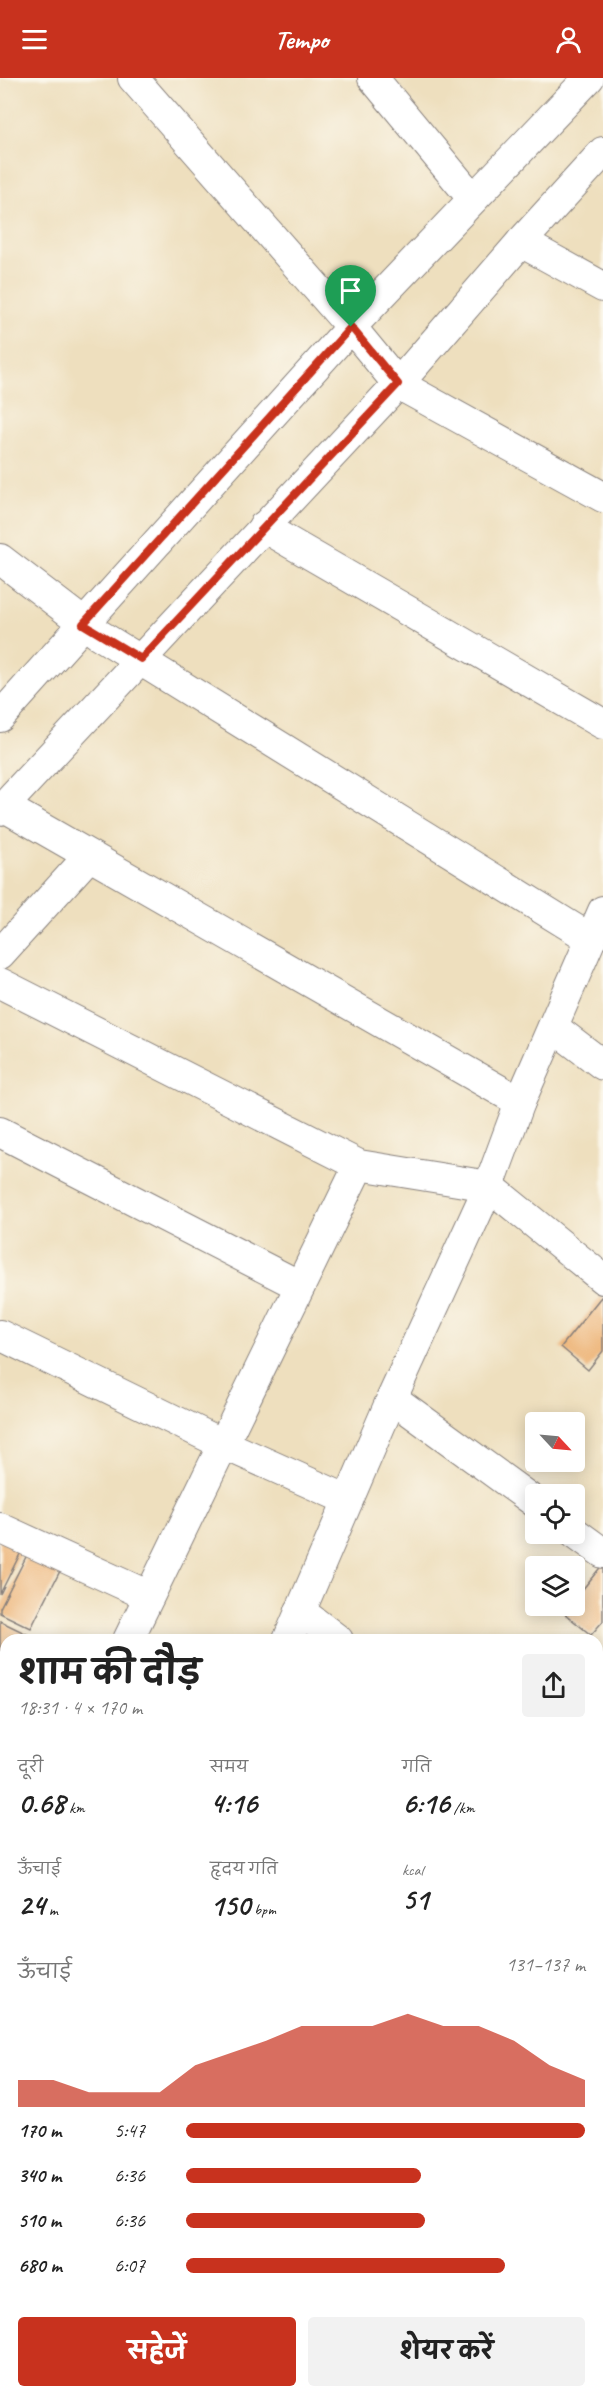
<!DOCTYPE html>
<html lang="hi">
<meta charset="utf-8">
<style>
:root{--surface:#fff;--page:#f2f2f2;--text:#222;--muted:#767676;--accent:#c8321e}
body{margin:0;font-family:Caveat,"Playpen Sans Deva",sans-serif;background:var(--page);color:var(--text);height:100vh;display:flex;flex-direction:column;font-size:22px;white-space:nowrap}
*{box-sizing:border-box;margin:0}
p{font-size:20px;color:var(--muted)}
.icon{flex:none;width:33px;height:33px;fill:none;stroke:currentColor;stroke-width:2;stroke-linecap:round;stroke-linejoin:round}
.map{position:relative;flex:1;overflow:hidden}
.drawer{position:absolute;left:0px;top:1556px;width:603px;height:764px;display:flex;flex-direction:column;background:var(--surface);border-radius:18px 18px 0 0;box-shadow:0 3px 15px #0003}
.drawer>*{flex:none}
.needle{width:39px;rotate:116deg}
.controls{position:absolute;left:525px;top:1334px;display:grid;gap:12px}
.controls a{display:grid;place-items:center;width:60px;height:60px;border-radius:6px;background:var(--surface);box-shadow:0 3px 15px #0003;font-size:30px}
.pin{position:absolute;display:grid;place-items:center;width:51px;height:51px;color:#fff;margin:-62px -26px;border-radius:50% 50% 50% 0;rotate:-45deg;box-shadow:0 0 6px #0007}
.pin .icon{rotate:45deg}
.round{display:grid;place-items:center;flex:none;width:63px;height:63px;border-radius:6px;background:var(--page)}
.head{display:flex;align-items:center;justify-content:space-between;height:102px;padding:0 18px}
h1{font-size:33px;font-weight:700;line-height:45px}
.stats{display:grid;grid-template-columns:repeat(3,1fr);gap:9px;height:102px;padding:6px 18px}
.stats div{display:grid;align-content:center}
.stats b{font-size:30px;font-weight:700}
.stats small{font-size:16px;font-weight:400}
.stats p{font-size:16px}
.chart{height:168px;padding:12px 18px}
.chart p{display:flex;justify-content:space-between}
.chart svg{width:100%;height:108px;margin-top:6px;fill:var(--accent);opacity:.7}
.primary-button{display:flex;gap:12px;margin-top:auto;padding:12px 18px}
.primary-button a{flex:1;height:69px;border-radius:6px;background:var(--accent);color:#fff;font-size:24px;font-weight:700;line-height:69px;text-align:center}
.primary-button a+a{background:var(--page);color:var(--text)}
ul{padding:0 18px;list-style:none;font-size:20px}
li{display:grid;grid-template-columns:96px 72px 1fr;align-items:center;height:45px}
li i{height:15px;border-radius:8px;background:var(--accent)}
header{display:flex;justify-content:space-between;align-items:center;height:78px;padding:0 18px;background:var(--accent);color:#fff;font-size:27px;font-weight:700}
.map>svg:first-child{display:block}
.building{fill:#ecae6d}
.lines{fill:none;stroke-linecap:round;stroke-linejoin:round}
.minor-casing{stroke:#88807c;stroke-width:32}
.minor{stroke:#fff;stroke-width:30}
.route-casing{stroke:#fff;stroke-width:12}
.route{stroke:#c8321e;stroke-width:8}
</style>
<header><svg class="icon" aria-label="menu" viewBox="0 0 24 24"><path d="M4 6h16M4 12h16M4 18h16"/></svg>Tempo<svg class="icon" aria-label="person" viewBox="0 0 24 24"><circle cx="12" cy="8" r="4"/><path d="M4 21q1-7 8-7t8 7"/></svg></header>
<div class="map">
<svg width="603" height="2318" viewBox="0 0 603 2318">
<rect width="100%" height="100%" fill="#fbf7ec"/>
<filter id="ink" filterUnits="userSpaceOnUse"><feTurbulence type="fractalNoise" baseFrequency=".0167" numOctaves="2"/><feDisplacementMap in="SourceGraphic" scale="12" xChannelSelector="R" yChannelSelector="G"/><feConvolveMatrix kernelMatrix="1 2 1 2 8 2 1 2 1" color-interpolation-filters="sRGB"/></filter>
<filter id="wash" filterUnits="userSpaceOnUse"><feTurbulence type="fractalNoise" baseFrequency=".008" numOctaves="4" result="noise"/><feDisplacementMap in="SourceGraphic" scale="24" xChannelSelector="R" yChannelSelector="G"/><feGaussianBlur stdDeviation="1.35" result="paint"/><feColorMatrix in="noise" values="0 0 0 0 0 0 0 0 0 0 0 0 0 0 0 0 0 1.4 0 .05"/><feComposite in="paint" operator="in"/></filter>
<g filter="url(#wash)">
<rect width="100%" height="100%" fill="#eedfbe"/>
<g id="blocks">
<g class="building">
<path d="M601,1219L603,1220V1273L588,1292L561,1269Z"/>
<path d="M0,1461L22,1472L0,1516Z"/>
<path d="M29,1473L62,1489L31,1550L0,1535V1530Z"/>
<path d="M603,1486V1543L591,1557L564,1535L570,1527H574V1522Z"/>
<path d="M0,1543L29,1557L27,1562H6V1603L0,1615Z"/>
</g>
</g>
</g>
<g filter="url(#ink)">
<use href="#blocks" fill-opacity="0" stroke="#88807c" stroke-width="1.5"/>
<g class="lines">
<g class="minor-casing">
<g id="minor">
<path d="M133,0L351,249L398,306L603,419"/>
<path d="M373,0L473,121"/>
<path d="M521,164L603,209"/>
<path d="M263,449L603,646"/>
<path d="M0,481L98,556L591,861"/>
<path d="M0,639L351,249L589,0"/>
<path d="M3,728L520,1024"/>
<path d="M0,732L398,306L521,164L603,74"/>
<path d="M0,876L89,778"/>
<path d="M0,905L359,1087L489,1108L603,1201"/>
<path d="M553,949L603,987"/>
<path d="M0,1054L300,1208"/>
<path d="M0,1257L223,1366L348,1422"/>
<path d="M392,1320L536,1425"/>
<path d="M0,1450L149,1518"/>
<path d="M574,1454L603,1475"/>
<path d="M300,1533L338,1562"/>
<path d="M128,1562L359,1087"/>
<path d="M288,1562L392,1320L489,1108L520,1024L603,833"/>
<path d="M0,1668L6,1671"/>
<path d="M597,1754L603,1759"/>
<path d="M0,1824L6,1811"/>
<path d="M0,1876L6,1879"/>
<path d="M597,1981L603,1984"/>
<path d="M597,2200L603,2203"/>
<path d="M333,2313L343,2318"/>
<path d="M240,2318L242,2313"/>
</g>
</g>
<use href="#minor" class="minor"/>
</g>
</g>
<g class="lines" filter="url(#ink)">
<g class="route-casing">
<path id="route" d="M351,249L398,306L141,581L83,546Z"/>
</g>
<use href="#route" class="route"/>
</g>
</svg>
<div class="controls">
<a><svg class="needle" viewBox="-14 -14 28 28"><path d="M0-13l5 13h-10z" fill="#e53935"/><path d="M0 13l5-13h-10z" fill="#767676"/></svg></a>
<a><svg class="icon" aria-label="locate" viewBox="0 0 24 24"><circle cx="12" cy="12" r="6"/><path d="M12 2v4M12 18v4M2 12h4M18 12h4"/></svg></a>
<a><svg class="icon" aria-label="layers" viewBox="0 0 24 24"><path d="M12 4l9 5-9 5-9-5zM3 14l9 5 9-5"/></svg></a>
</div>
<div class="pin" style="left:351px;top:249px;background:#1e9e55"><svg class="icon" aria-label="arrive" viewBox="0 0 24 24"><path d="M6 21V4h12l-3 4 3 4H6"/></svg></div>
<section class="drawer">
<div class="head"><div><h1>शाम की दौड़</h1><p>18:31 · 4 × 170 m</p></div><a class="round"><svg class="icon" aria-label="share" viewBox="0 0 24 24"><path d="M12 15V3M7 8l5-5 5 5M5 13v7h14v-7"/></svg></a></div>
<div class="stats">
<div><p>दूरी</p><b>0.68<small> km</small></b></div>
<div><p>समय</p><b>4:16</b></div>
<div><p>गति</p><b>6:16<small> /km</small></b></div>
</div>
<div class="stats">
<div><p>ऊँचाई</p><b>24<small> m</small></b></div>
<div><p>हृदय गति</p><b>150<small> bpm</small></b></div>
<div><p>kcal</p><b>51</b></div>
</div>
<div class="chart"><p><span>ऊँचाई</span>131–137 m</p>
<svg viewBox="0 0 160 44" preserveAspectRatio="none"><path d="M0 44V33L10 33L20 38L30 38L40 38L50 27L60 22L70 17L80 11L90 11L100 11L110 6L120 11L130 11L140 17L150 27L160 33V44z"/></svg>
</div>
<ul>
<li><b>170 m</b>5:47<i style="width:100%"></i></li>
<li><b>340 m</b>6:36<i style="width:59%"></i></li>
<li><b>510 m</b>6:36<i style="width:60%"></i></li>
<li><b>680 m</b>6:07<i style="width:80%"></i></li>
</ul>
<div class="primary-button"><a>सहेजें</a><a>शेयर करें</a></div>
</section>
</div>
